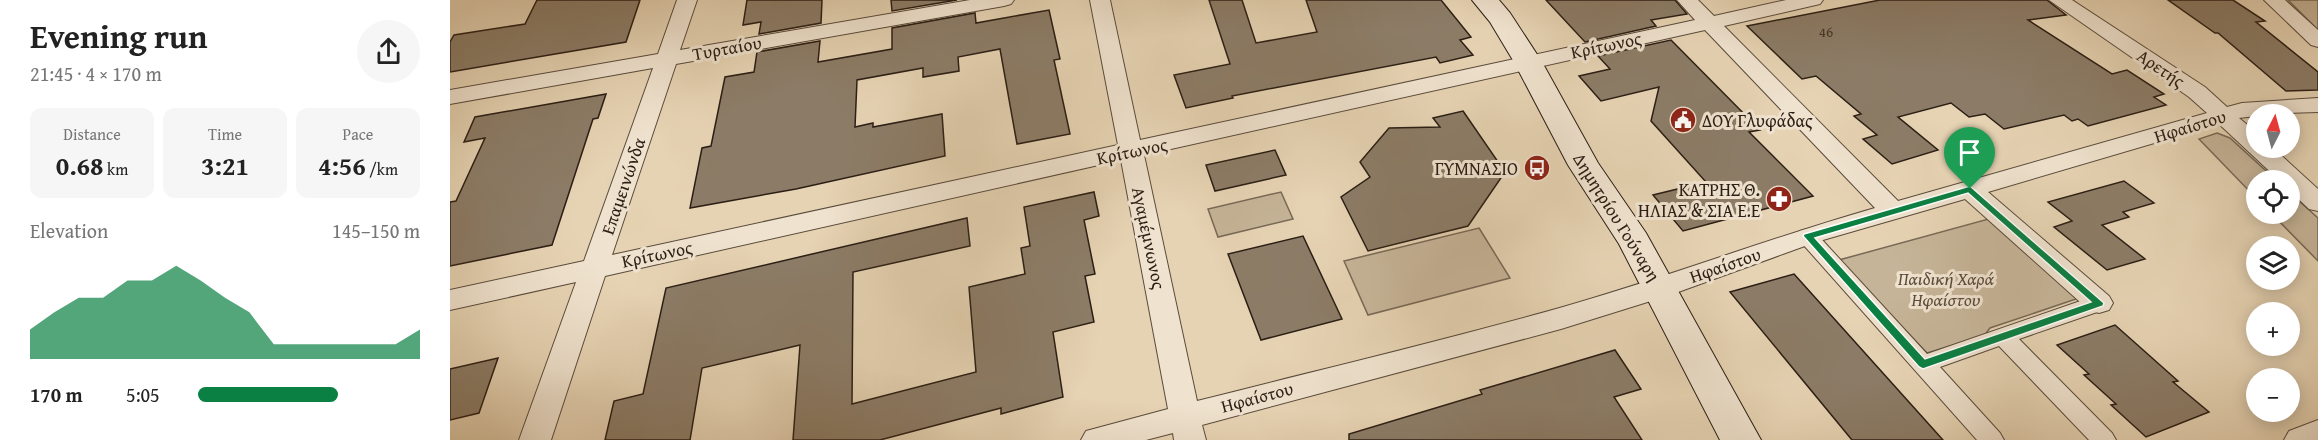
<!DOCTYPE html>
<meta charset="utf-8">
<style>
:root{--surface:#fff;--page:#f6f6f6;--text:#222;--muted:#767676;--accent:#0b8043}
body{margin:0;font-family:"Gentium Book Plus",serif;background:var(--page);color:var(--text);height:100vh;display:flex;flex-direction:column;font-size:22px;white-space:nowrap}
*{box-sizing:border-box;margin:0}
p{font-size:20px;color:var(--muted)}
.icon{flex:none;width:33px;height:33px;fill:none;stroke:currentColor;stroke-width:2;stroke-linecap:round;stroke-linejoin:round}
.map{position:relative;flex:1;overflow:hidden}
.sheet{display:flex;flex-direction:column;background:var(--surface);width:450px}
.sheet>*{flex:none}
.needle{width:39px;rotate:6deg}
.buttons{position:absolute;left:1796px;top:104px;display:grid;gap:12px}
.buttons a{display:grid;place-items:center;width:54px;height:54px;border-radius:50%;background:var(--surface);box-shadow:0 3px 15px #0003;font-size:30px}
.pin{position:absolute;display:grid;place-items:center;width:51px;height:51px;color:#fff;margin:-62px -26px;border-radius:50% 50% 50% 0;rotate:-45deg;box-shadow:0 0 6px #0007}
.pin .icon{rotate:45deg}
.round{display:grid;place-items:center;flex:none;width:63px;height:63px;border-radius:32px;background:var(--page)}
.headline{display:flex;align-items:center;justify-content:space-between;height:102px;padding:0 30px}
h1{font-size:33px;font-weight:600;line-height:45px}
.metrics{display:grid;grid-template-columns:repeat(3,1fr);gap:9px;height:102px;padding:6px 30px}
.metrics div{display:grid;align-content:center;border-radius:12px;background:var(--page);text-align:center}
.metrics b{font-size:26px;font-weight:600}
.metrics small{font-size:16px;font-weight:400}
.metrics p{font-size:16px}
.chart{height:168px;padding:12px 30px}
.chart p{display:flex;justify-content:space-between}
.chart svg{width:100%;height:108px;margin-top:6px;fill:var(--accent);opacity:.7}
ul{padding:0 30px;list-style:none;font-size:20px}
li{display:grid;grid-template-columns:96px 72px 1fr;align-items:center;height:45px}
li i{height:15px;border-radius:8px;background:var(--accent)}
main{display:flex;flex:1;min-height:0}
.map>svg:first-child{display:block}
.green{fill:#c6b498;stroke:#786956;stroke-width:1.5}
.building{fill:#8c7c67;stroke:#2b1e15;stroke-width:1.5}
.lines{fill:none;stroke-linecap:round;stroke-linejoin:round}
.pedestrian-casing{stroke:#5a4b3c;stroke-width:2}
.minor-casing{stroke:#5a4b3c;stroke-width:2}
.secondary-casing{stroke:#2b1e15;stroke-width:2}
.pedestrian{fill:#efe2ce;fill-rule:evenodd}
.minor{fill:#efe2ce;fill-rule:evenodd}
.secondary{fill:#efe2ce;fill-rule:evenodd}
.route{fill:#0b8043;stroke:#fff;stroke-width:1.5;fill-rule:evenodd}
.labels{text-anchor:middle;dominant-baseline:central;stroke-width:6;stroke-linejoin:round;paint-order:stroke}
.number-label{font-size:15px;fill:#43362a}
.street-label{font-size:18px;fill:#2b1e15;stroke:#efe2ce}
.poi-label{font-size:18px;fill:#2b1e15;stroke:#efe2ce;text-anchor:end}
.park-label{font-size:18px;font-style:italic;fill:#5a4b3c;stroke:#efe2ce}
</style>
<main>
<section class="sheet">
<div class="headline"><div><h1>Evening run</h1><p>21:45 · 4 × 170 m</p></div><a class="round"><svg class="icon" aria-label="share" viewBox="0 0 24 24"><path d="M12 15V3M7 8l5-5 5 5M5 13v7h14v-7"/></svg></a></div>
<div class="metrics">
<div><p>Distance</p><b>0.68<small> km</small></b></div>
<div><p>Time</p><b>3:21</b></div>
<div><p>Pace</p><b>4:56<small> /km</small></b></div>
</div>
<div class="chart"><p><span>Elevation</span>145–150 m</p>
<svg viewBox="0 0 160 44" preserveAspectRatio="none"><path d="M0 44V32L10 25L20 19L30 19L40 12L50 12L60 6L70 12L80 19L90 25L100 38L110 38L120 38L130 38L140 38L150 38L160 32V44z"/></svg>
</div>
<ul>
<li><b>170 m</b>5:05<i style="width:63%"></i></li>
</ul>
</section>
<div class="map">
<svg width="1868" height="440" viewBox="0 0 1868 440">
<rect width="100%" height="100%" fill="#e6d3b3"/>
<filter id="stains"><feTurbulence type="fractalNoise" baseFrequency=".00333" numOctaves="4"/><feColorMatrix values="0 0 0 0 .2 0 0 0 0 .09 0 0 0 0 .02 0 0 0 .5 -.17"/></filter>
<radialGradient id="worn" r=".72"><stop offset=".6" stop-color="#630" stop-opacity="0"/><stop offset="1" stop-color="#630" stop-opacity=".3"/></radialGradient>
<g class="green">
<path d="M1838,0H1868V30Z"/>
<path d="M1767,133L1780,138L1826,180H1806V198L1749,139Z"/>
<path d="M831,192L843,219L768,237L758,209Z"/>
<path d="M1839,192L1868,218V261L1821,213H1839Z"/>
<path d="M1542,218L1632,297L1540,328L1534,336L1477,353L1389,260Z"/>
<path d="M1029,228L1060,278L918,315L894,261Z"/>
</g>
<g class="building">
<path d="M87,0H190L176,42L0,72V42L4,35L75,24Z"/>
<path d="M297,0H372L371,23L309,34L311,22L293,25Z"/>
<path d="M441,0H507L442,11Z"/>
<path d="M759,0H792L806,43L867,32L856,0H991L1021,37L1010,40L1023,55L990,63L986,57L782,96L783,98L736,108L724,75L780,64Z"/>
<path d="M1096,0H1225L1237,14L1201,20L1206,26L1135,42Z"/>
<path d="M1430,0H1597L1616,15L1578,20L1662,74L1677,70L1714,94L1704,97L1716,105L1638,126L1628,119L1622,121L1614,115L1554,129L1535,114L1519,117L1501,103L1448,117L1488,150L1442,164L1413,139L1427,135L1404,116L1411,114L1366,76L1352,79L1297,26Z"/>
<path d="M1718,0H1783L1815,21L1806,22L1868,72V90L1836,91L1768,33H1765Z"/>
<path d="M599,10L610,59L604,60L620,134L567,144L550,49L508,57L509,71L473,77V68L407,80L405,127L423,123V127L492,114L495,156L346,189L240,208L252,148L261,146L275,77L304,72L307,52L370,41L368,62L442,49V28L525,13L526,23Z"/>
<path d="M1221,40L1310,130L1299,132L1363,196L1233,231L1203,195L1256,182L1201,121L1209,87L1151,101L1129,76L1160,69L1148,56Z"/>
<path d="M156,94L148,118L143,119L102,245L0,266V202L6,201L35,138L14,142L25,117Z"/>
<path d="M1013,111L1055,172L1018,226L918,251L891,197L920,177L910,162L939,128L990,127L983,118Z"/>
<path d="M825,150L836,175L765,191L756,165Z"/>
<path d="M1674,181L1704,203L1673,212L1679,217L1652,225L1695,259L1657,270L1604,227L1622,221L1598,202Z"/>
<path d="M644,192L649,216L634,220L645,274L635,276L644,322L603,332L613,397L551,414V408L430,440H343L350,345L252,368L240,440H155L164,401L193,394L216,288L517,218L520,246L403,272L402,404L526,372L519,287L575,274L571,248L580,246L574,207Z"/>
<path d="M853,236L892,319L811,340L778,254Z"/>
<path d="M1344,274L1493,440H1402L1280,292Z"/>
<path d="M1665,325L1728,381L1723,382L1759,412L1696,437L1661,405L1666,404L1634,375L1639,374L1607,345Z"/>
<path d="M1165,350L1191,389L1164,397L1192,440H899V434L1032,394L1030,390Z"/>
<path d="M48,358L29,413L0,420V369Z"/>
</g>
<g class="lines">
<g class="pedestrian-casing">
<path id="pedestrian" d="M1357,229L1364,231L1477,354L1642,297L1649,295L1656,297L1660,303L1656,309L1569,339L1662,433L1666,440H1639L1549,346L1490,367L1550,433L1554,440H1527L1350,241L1347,236L1350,231Z"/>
</g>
<g class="minor-casing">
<g id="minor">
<path d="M227,0H247L230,50L520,0H564L561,4L554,6L226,64L162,255L668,145L640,0H660L690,140L1245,20L1227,0H1248L1264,16L1336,0H1373L1370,4L1274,26L1448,201L1757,113L1739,97L1599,0H1622L1755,87L1777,107L1792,103L1868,98V112L1806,114V116L1789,118L1806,132V147H1822L1868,189V211L1859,209L1839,190V180H1829L1769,124L1538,192L1659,296L1663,303L1659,310L1649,313L1639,310L1515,199L1366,242L1220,295L1111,329L752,425L756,440H724L723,433L696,440H631L636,431L718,409L671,160L155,276L101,440H69L126,282L0,310V290L134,261L203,68L0,104V90L208,54ZM1255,30L1425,208C1320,238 1218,277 1113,307C992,341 869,370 747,401L694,155Z"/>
<path d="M1814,0H1835L1868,30V47L1861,45Z"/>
<path d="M1868,420V440H1834L1839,431Z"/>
</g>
</g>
<g class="secondary-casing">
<path id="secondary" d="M1022,0H1049L1060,13L1092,62L1148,163L1196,233L1311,440H1270L1169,244L1118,165L1064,62L1040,22Z"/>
</g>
<use href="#pedestrian" class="pedestrian"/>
<use href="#minor" class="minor"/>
<use href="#secondary" class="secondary"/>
</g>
<path class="route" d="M1520,186L1654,303L1653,306L1473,369L1469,367L1353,236L1354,234ZM1518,193L1641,302L1475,359L1365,238Z"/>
<defs>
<g id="civic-disc" transform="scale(1.35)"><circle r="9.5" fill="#8f2418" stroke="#efe2ce"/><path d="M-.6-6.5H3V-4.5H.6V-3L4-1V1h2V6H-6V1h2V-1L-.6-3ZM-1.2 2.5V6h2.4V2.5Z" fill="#fff"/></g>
<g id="bus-disc" transform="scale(1.35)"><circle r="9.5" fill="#8f2418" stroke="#efe2ce"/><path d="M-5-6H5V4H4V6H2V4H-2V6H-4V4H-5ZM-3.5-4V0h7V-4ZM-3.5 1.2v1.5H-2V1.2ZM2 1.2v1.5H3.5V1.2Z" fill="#fff"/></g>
<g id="pharmacy-disc" transform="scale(1.35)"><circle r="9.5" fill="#8f2418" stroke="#efe2ce"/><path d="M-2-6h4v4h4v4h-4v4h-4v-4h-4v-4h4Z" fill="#fff"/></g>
</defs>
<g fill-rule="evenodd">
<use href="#civic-disc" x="1233" y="120"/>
<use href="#bus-disc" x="1087" y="168"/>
<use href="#pharmacy-disc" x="1329" y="199"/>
</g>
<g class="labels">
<g class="number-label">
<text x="1376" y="31">46</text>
</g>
<g class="street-label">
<text transform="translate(1156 45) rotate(-12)">Κρίτωνος</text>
<text transform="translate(277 48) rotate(-10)">Τυρταίου</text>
<text transform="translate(1711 68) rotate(34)">Αρετής</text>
<text transform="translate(1740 126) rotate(-17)">Ηφαίστου</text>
<text transform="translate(682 151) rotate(-12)">Κρίτωνος</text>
<text transform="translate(173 186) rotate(-71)">Επαμεινώνδα</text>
<text transform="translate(1167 217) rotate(58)">Δημητρίου Γούναρη</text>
<text transform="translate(699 238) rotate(78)">Αγαμέμνωνος</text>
<text transform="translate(207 254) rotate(-12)">Κρίτωνος</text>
<text transform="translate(1275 265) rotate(-19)">Ηφαίστου</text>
<text transform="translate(807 397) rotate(-15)">Ηφαίστου</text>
</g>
<g class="poi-label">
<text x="1252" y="120" text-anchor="start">ΔΟΥ Γλυφάδας</text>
<text x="1068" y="168">ΓΥΜΝΑΣΙΟ</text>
<text x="1310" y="189">ΚΑΤΡΗΣ Θ.<tspan x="1310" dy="21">ΗΛΙΑΣ &amp; ΣΙΑ Ε.Ε</tspan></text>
</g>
<g class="park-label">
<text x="1496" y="278">Παιδική Χαρά<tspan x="1496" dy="21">Ηφαίστου</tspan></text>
</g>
</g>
<rect width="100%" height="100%" filter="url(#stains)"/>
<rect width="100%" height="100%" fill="url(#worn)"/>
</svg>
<div class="buttons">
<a><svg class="needle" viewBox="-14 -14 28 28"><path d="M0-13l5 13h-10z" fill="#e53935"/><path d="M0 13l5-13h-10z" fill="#767676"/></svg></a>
<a><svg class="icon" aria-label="locate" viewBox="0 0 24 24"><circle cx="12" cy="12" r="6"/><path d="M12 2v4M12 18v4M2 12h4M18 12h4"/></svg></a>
<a><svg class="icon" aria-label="layers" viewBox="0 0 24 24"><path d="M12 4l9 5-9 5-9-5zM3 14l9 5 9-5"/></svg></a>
<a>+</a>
<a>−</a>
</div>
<div class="pin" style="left:1520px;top:189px;background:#1e9e55"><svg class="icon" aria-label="arrive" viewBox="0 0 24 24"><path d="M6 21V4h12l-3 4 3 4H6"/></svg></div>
</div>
</main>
